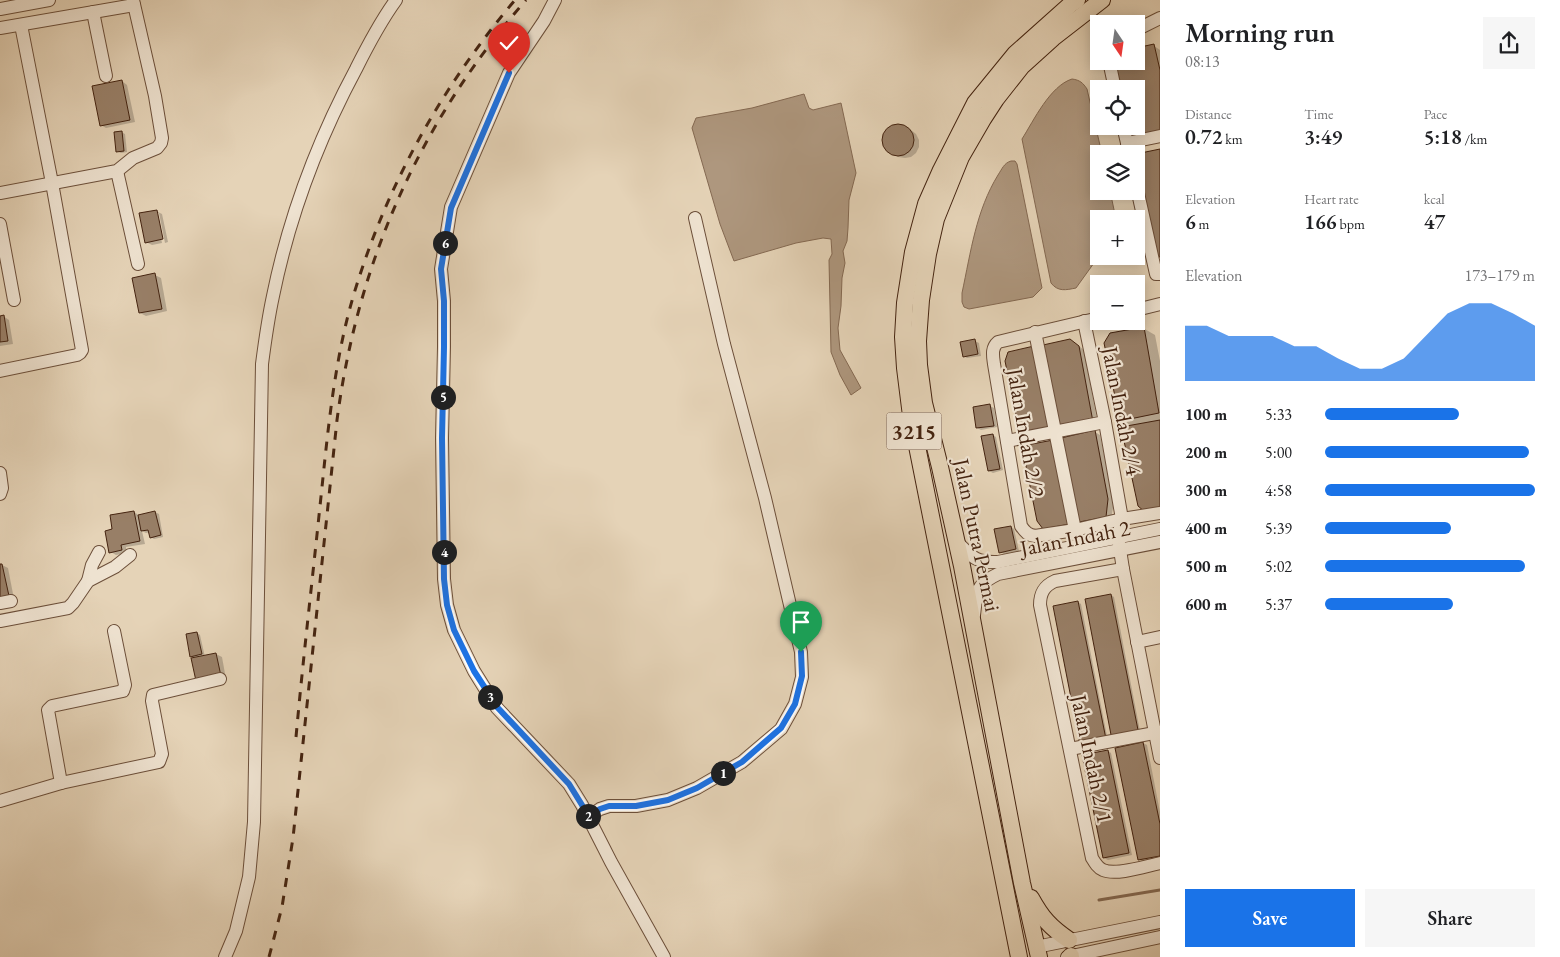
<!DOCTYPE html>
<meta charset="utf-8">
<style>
:root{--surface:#fff;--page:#f6f6f6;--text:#202124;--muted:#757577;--accent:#1a73e8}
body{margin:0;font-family:"EB Garamond",serif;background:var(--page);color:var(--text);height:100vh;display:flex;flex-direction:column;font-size:19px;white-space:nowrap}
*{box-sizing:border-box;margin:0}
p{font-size:16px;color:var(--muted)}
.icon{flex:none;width:28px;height:28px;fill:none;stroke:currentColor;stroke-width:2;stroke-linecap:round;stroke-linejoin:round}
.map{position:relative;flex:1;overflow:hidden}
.drawer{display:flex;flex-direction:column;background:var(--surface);width:400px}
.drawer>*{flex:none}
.needle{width:32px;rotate:167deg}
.tools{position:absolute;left:1090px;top:15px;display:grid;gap:10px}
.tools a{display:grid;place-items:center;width:55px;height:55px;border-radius:0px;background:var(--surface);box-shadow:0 2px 12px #0003;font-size:25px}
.pin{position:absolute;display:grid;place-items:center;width:42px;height:42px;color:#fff;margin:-51px -21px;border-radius:50% 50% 50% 0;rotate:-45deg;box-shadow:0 0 5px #0007}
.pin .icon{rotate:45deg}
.km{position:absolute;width:25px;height:25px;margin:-12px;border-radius:50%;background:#222;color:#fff;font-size:14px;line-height:25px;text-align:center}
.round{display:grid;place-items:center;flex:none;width:52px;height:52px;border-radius:0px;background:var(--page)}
.overview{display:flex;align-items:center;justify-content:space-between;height:85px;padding:0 25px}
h1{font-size:28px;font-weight:600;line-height:38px}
.figures{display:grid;grid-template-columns:repeat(3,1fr);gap:8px;height:85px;padding:5px 25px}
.figures div{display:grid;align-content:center}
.figures b{font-size:21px;font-weight:600}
.figures small{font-size:14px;font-weight:400}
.figures p{font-size:14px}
.chart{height:140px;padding:10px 25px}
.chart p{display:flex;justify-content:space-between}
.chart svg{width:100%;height:90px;margin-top:5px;fill:var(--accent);opacity:.7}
.primary-button{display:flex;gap:10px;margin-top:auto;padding:10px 25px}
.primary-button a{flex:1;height:58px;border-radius:0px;background:var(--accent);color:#fff;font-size:20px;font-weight:600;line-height:58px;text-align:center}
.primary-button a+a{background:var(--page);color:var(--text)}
ul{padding:0 25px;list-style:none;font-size:16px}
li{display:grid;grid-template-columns:80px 60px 1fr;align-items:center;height:38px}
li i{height:12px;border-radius:6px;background:var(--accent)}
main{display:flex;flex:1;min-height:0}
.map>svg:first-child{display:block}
.water{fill:#ae977e;stroke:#846952}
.shadow{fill:#0003}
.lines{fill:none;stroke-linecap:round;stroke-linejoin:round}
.stream{stroke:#846952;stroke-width:3}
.building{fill:#987f67;stroke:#442310}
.minor-casing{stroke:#6c4f3a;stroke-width:14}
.major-casing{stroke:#442310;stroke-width:18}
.minor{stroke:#eee2d0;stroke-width:12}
.major{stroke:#e5d3b7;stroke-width:16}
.rail{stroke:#442310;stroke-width:3;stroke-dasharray:9 9;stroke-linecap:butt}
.route-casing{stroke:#fff;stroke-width:10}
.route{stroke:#1a73e8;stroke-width:6}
.labels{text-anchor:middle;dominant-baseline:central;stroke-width:4.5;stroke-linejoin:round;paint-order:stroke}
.shield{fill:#eee2d0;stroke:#775c4a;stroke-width:1}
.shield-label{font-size:21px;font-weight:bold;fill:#442310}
.street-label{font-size:22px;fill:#442310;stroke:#eee2d0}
</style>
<main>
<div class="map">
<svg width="1160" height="957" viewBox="0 0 1160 957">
<rect width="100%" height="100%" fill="#e5d3b7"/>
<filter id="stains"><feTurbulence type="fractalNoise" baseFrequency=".004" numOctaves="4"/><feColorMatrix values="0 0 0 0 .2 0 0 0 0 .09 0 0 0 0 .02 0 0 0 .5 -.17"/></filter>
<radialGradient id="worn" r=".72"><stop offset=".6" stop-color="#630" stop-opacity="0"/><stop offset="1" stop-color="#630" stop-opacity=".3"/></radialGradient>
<g class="water">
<path d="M1072,79C1080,80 1083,83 1087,89L1102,154H1099V191H1110L1116,219H1099V256L1076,288C1066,290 1058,292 1051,283L1022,139C1034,120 1050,86 1072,79Z"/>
<path d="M804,94L809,108L813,110L841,103L856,173L849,200L848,228L847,241L843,251L845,263L842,278L841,306L838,328L840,350L861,388L851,395L840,375L831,352L829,260L832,254L831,239L823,238L796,243L734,261L720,224L692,128L696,118L752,108Z"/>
<path d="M1011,161H1015L1017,164L1042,288L1033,297L969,309L964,307L962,302V293C971,251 976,211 998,175C1002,169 1004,163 1011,161Z"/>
</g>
<g class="shadow">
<path d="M1154,46L1160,50V135L1136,126V61Z"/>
<path d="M122,81L127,85L135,122L106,128L101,125Z"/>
<path d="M898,125L911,130L916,134L919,140V147L916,153L911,157L905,158L898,157L886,149L883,143L884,137L886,131L892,126Z"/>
<path d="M121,132L125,134L127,152L121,153L117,151Z"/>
<path d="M156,211L162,214L168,242L165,243L159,213H156L162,243L152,245L146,242Z"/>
<path d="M155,275L161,278L167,311L146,316L140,313Z"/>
<path d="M3,316L9,320L13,344L0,346V317Z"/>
<path d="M1143,328L1155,335L1160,361V517L1132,426L1121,420Z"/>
<path d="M975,341L979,343L981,356L967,358L964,356Z"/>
<path d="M1076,344L1084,350L1098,425L1061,427Z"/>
<path d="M990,406L994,408L997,427L981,430L977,428Z"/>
<path d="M1095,432L1100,435L1114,503L1111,519L1086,525L1080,521Z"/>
<path d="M993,435L996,437L1003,470L993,473L989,471Z"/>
<path d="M134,512L140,516L155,512L159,514L163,537L154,539L151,537L150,532L146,533L142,531L145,544L126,547L127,553L116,555L111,552L114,530Z"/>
<path d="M1011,527L1014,529L1019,551L1004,554L1000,552Z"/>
<path d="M2,565L8,568L14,599L0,601V566Z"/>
<path d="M1111,595L1114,597L1141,736L1113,739Z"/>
<path d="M1078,602L1081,604L1108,741L1085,746Z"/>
<path d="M197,633L200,635L205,657L216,654L222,657L226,679L202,683L196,659L191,656Z"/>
<path d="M1143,743L1147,745L1160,812V858L1142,861L1139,859Z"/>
<path d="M1108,751L1111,753L1132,855L1108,860L1104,858Z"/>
</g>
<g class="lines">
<path class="stream" d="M1099,900L1160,890"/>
</g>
<g class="building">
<path d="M1154,44L1160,70V131L1131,137L1129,126H1136V89H1121L1115,61H1136V48Z"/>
<path d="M122,80L130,120L100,126L92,86Z"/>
<circle cx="898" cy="140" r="16"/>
<path d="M122,131L124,151L116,152L114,132Z"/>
<path d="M1160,149V257H1157L1136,154Z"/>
<path d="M157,210L163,239L145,243L139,213Z"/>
<path d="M155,273L162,309L139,313L132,278Z"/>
<path d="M4,315L8,341L0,342V316Z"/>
<path d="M1144,327L1159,413L1120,421L1104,343L1110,333Z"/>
<path d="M975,339L978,354L963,357L960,342Z"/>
<path d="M1070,339L1079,346L1093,422L1060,428L1043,345Z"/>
<path d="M1034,346L1049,430L1020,435L1005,361L1008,352Z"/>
<path d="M990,404L994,426L976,428L973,407Z"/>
<path d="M1160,420V508L1145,512L1138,506L1121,427Z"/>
<path d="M1095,430L1108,499L1106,517L1079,522L1061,438Z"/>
<path d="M993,434L1000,469L988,471L981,436Z"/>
<path d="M1053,440L1070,524L1043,529L1037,521L1022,446Z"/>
<path d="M134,511L140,541L121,545L122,550L109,553L105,531L112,529L110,515Z"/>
<path d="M155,511L161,535L150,538L148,530L141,531L138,515Z"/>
<path d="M1011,526L1016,549L999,553L994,529Z"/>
<path d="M0,564H2L9,596L0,598Z"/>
<path d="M1111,594L1139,735L1112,740L1085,599Z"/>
<path d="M1078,601L1106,739L1080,744L1053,606Z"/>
<path d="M197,632L202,654L190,657L186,634Z"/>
<path d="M216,653L221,676L196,681L191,658Z"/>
<path d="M1143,742L1160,824V856L1138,860L1115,748Z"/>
<path d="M1108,750L1129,853L1103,858L1082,755Z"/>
</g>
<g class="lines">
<g class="minor-casing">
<g id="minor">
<path d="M555,0L544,21L509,73L451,207L441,269L444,301V347L442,438L444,579L447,605L454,630L474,671L497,708L569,784L582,805L611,862L664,957"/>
<path d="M0,9L49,0"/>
<path d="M93,12L106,76"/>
<path d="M0,28L134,5"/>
<path d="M1136,30L1160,18"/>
<path d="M1109,61L1115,89"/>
<path d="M1123,126L1127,143"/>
<path d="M1129,154L1127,143L1160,136"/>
<path d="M117,171L138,264"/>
<path d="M1136,184L1156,274H1160"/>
<path d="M0,193L117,171L133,158L157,148L161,143L162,138L155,96L133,0"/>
<path d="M0,224L14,300"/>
<path d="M1136,310L1160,304"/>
<path d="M1099,318L998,342C991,348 993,356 994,364L1021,526C1025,532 1028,535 1035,536L1075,530L1122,519L1160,513"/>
<path d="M1084,321L1105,422L1122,519L1118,537L1123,569L1160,758"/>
<path d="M1035,332L1075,530"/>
<path d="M0,371L77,355L80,353L82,350L52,183L21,25"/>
<path d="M1007,441L1105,422"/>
<path d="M0,473L2,488L0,494"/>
<path d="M956,541C971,556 975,563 998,562L1160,529"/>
<path d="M1123,569L1055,581C1044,586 1040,593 1040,605L1092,858C1095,863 1098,868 1103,870C1116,876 1146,866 1160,863"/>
<path d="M88,581L92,565L99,552"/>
<path d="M0,603L11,601"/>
<path d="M974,615C977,592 975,585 998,574L1160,542"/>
<path d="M0,621L68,608L73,603L88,581L115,567L130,555"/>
<path d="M1137,642L1160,637"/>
<path d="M1070,749L1160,732"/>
<path d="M61,783L48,710L52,706L123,691L125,685L114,631"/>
<path d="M0,801L61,783L159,762L162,754L152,701L153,695L220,679"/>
<path d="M591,823L594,813L600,809L609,806H636L668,800L697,788L742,762L781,729L795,704L802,677L801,652L765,498L724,344L695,218"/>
<path d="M1036,947L1160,922"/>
<path d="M225,957L236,931L249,877L254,822L262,364C265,341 268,319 273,296C289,217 318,140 356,69C368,45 380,22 396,0"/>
<path d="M1067,957L1160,937"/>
</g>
</g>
<g class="major-casing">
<g id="major">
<path d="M1031,898C1042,918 1050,927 1069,940"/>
<path d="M1019,957L911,416L905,368L903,337L905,303L913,252L926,204L941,170L975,103L1015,54L1071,4L1077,0"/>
<path d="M1039,957L1022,883L962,566L940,467L924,403L919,365L918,341L921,300L928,254L936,219L961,157L983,119L996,99L1022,66L1053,38L1102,0"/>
<path d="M1070,957L1071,956"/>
</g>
</g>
<use href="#minor" class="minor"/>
<use href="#major" class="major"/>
<g class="rail">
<path d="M296,737C303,660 312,583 320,506C328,431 334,356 357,284C390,179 444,84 515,0"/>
<path d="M269,957L282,907L293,838L337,420C358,260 420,122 526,0"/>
</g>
</g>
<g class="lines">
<g class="route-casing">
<path id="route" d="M509,73L451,208L441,269L444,301V347L442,438L444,579L447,605L454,630L474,671L498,708L569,784L582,805L591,823L594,813L600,809L609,806H636L668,800L697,788L742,762L781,728L795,704L802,676L801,652"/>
</g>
<use href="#route" class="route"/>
</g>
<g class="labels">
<rect class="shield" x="886.5" y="412.5" width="55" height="37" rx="4"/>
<g class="shield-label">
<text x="914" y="431">3215</text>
</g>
<g class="street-label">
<text transform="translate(1122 411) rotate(79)">Jalan Indah 2/4</text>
<text transform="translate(1026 433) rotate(80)">Jalan Indah 2/2</text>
<text transform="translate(977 535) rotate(78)">Jalan Putra Permai</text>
<text transform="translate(1075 538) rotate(-11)">Jalan Indah 2</text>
<text transform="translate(1092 759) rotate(78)">Jalan Indah 2/1</text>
</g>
</g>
<rect width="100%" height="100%" filter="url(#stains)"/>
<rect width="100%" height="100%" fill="url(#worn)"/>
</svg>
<div class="tools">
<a><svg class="needle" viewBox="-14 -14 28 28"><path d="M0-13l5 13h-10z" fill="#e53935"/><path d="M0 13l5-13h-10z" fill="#757577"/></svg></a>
<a><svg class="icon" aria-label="locate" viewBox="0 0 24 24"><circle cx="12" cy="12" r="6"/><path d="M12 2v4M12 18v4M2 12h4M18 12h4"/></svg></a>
<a><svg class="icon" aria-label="layers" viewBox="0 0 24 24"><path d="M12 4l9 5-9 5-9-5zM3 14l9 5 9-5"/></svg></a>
<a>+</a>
<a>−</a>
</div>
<div class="pin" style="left:801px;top:652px;background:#1e9e55"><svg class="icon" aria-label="arrive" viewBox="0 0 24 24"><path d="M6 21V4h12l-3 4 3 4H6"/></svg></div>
<div class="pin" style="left:509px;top:73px;background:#d93025"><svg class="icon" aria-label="check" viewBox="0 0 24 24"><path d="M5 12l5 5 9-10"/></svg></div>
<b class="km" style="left:723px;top:773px">1</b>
<b class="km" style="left:588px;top:816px">2</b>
<b class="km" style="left:490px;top:697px">3</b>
<b class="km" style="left:444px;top:552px">4</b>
<b class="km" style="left:443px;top:397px">5</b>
<b class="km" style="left:445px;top:243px">6</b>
</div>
<section class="drawer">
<div class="overview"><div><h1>Morning run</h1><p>08:13</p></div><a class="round"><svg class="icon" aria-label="share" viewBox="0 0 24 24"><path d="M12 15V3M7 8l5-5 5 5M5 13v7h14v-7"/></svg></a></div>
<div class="figures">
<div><p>Distance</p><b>0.72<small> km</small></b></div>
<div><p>Time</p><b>3:49</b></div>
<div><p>Pace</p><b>5:18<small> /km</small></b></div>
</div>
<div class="figures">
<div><p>Elevation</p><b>6<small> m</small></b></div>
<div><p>Heart rate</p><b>166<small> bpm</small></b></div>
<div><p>kcal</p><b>47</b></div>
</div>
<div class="chart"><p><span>Elevation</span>173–179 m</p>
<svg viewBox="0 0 160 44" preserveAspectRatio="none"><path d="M0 44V17L10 17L20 22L30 22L40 22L50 27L60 27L70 33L80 38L90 38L100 33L110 22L120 11L130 6L140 6L150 11L160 17V44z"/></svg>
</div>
<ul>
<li><b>100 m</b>5:33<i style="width:64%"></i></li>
<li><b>200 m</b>5:00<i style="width:97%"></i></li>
<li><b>300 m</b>4:58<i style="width:100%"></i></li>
<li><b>400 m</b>5:39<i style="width:60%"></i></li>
<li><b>500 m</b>5:02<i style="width:95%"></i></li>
<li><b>600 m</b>5:37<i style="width:61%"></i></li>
</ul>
<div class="primary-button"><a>Save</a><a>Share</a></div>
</section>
</main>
